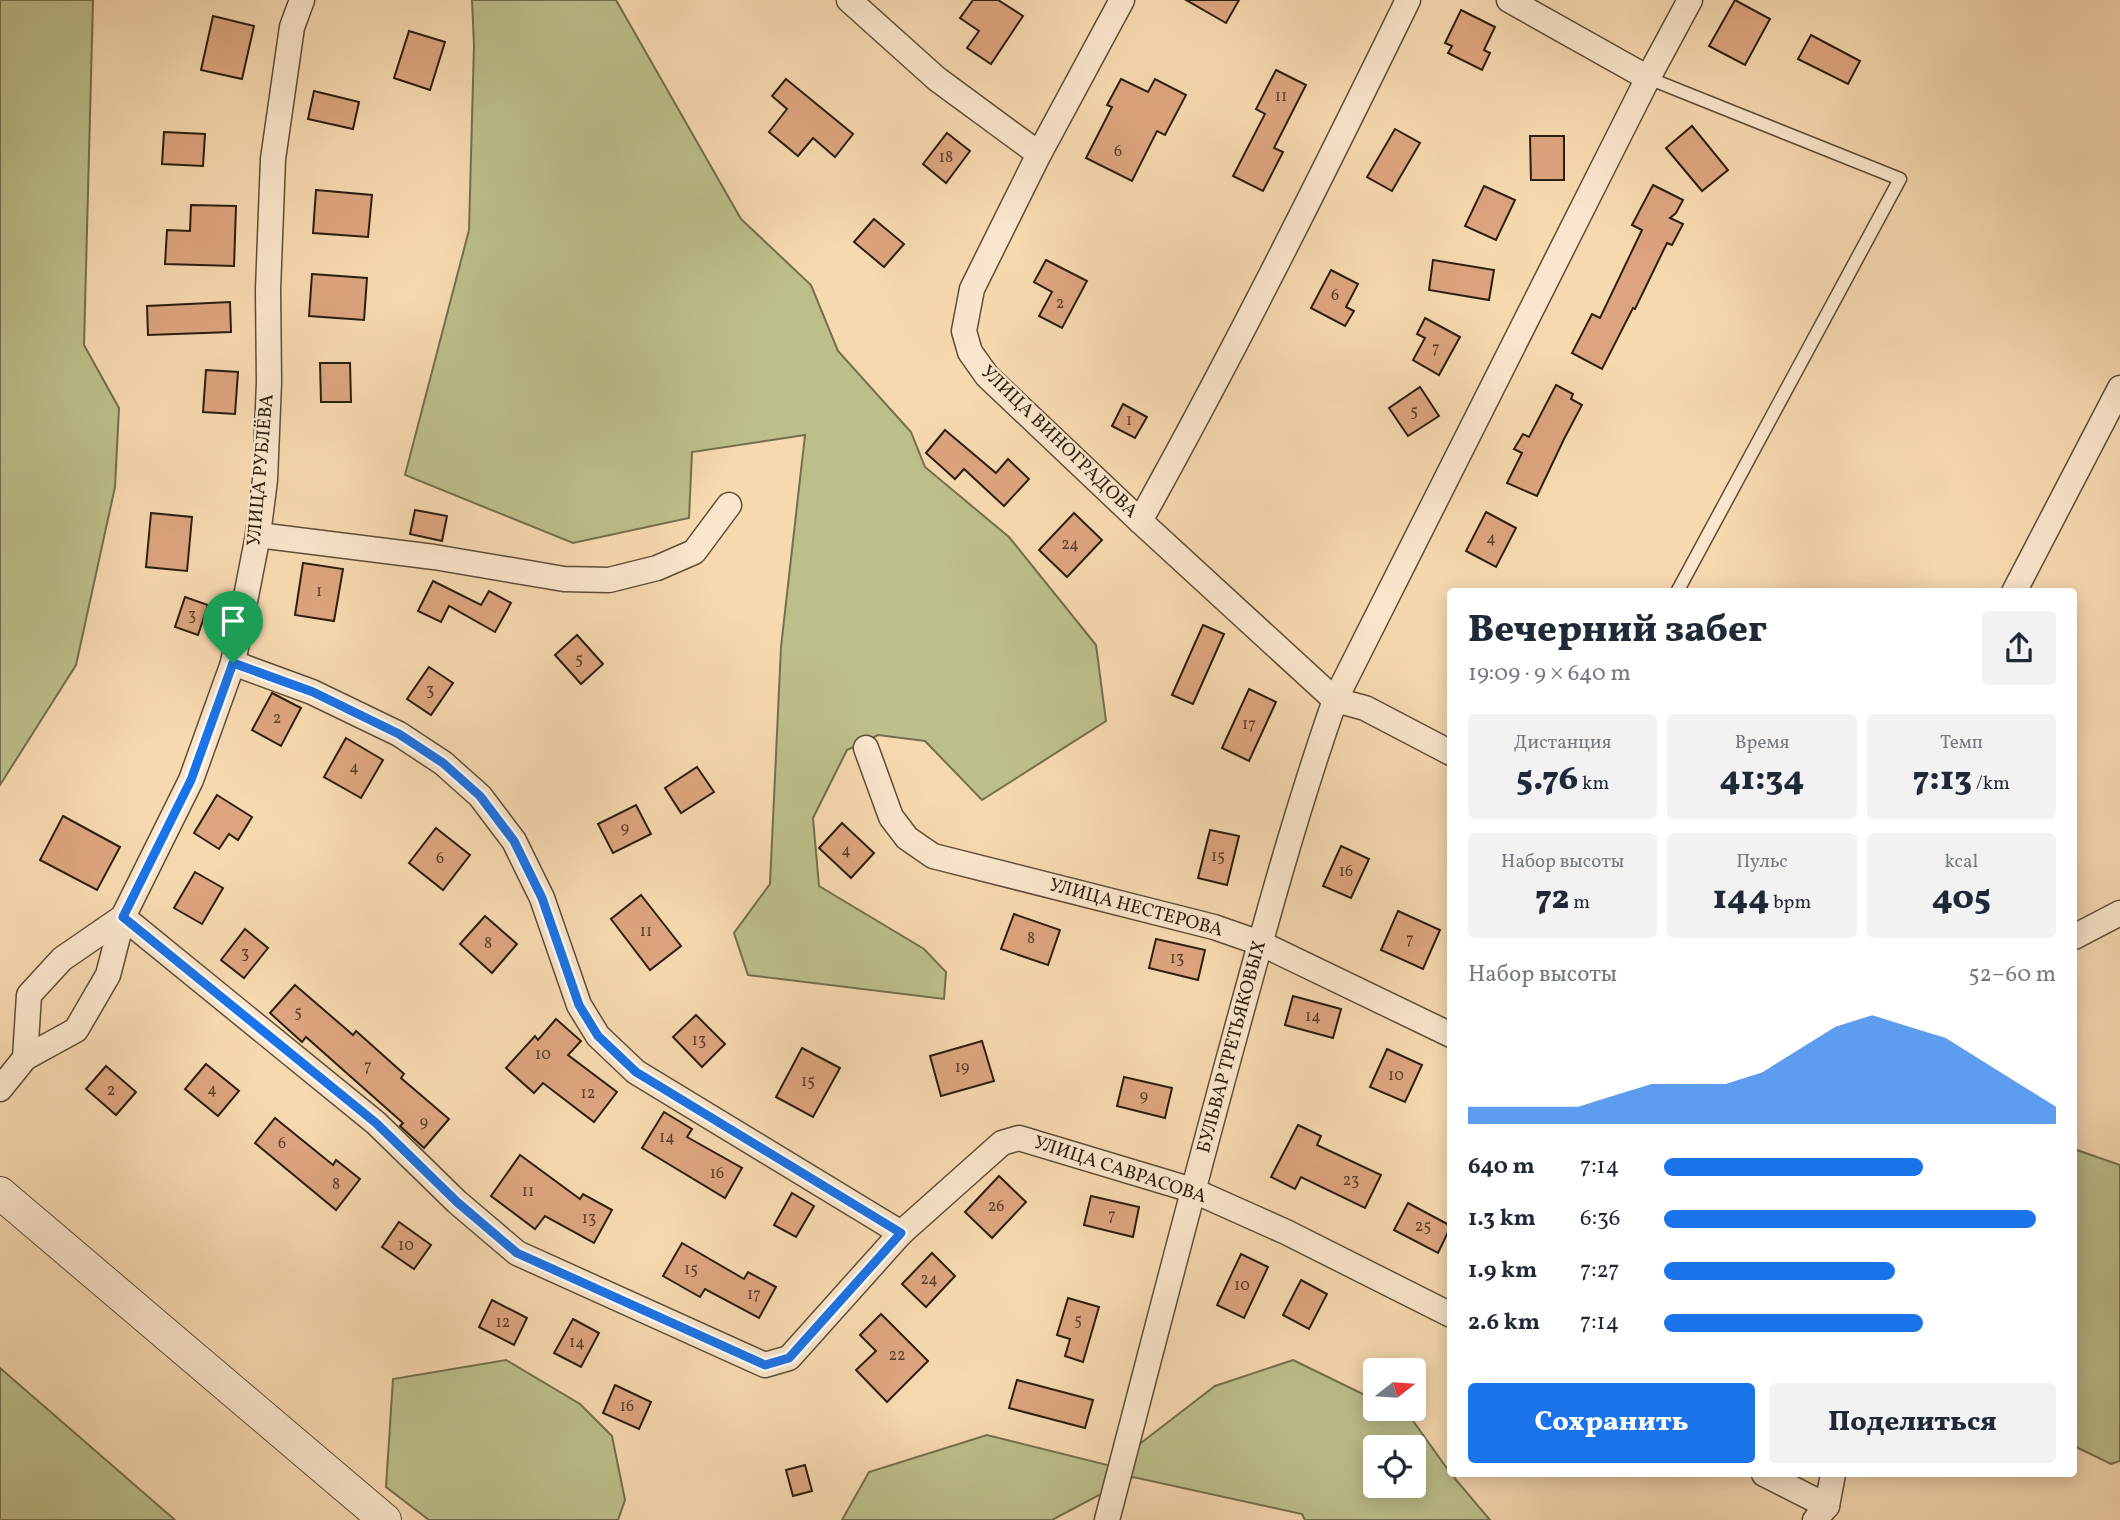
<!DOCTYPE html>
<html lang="ru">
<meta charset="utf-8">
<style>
:root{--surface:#fff;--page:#f2f2f3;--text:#1f2937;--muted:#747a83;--accent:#1a73e8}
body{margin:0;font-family:Vollkorn,serif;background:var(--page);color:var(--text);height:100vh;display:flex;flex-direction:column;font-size:26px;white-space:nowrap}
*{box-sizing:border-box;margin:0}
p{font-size:23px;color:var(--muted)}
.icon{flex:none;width:38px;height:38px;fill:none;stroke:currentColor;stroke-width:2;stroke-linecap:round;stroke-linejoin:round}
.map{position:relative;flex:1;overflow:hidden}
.details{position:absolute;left:1447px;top:588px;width:630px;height:889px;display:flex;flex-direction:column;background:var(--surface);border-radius:7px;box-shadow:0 4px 18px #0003}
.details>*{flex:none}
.needle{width:46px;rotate:73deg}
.buttons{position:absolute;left:1363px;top:1358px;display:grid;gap:14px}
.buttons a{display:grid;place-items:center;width:63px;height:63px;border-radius:7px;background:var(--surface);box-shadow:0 4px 18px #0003;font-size:35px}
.pin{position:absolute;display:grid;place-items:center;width:60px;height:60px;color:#fff;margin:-72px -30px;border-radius:50% 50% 50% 0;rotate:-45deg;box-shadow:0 0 7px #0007}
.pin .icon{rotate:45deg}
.round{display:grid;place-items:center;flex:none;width:74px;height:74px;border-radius:7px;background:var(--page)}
.summary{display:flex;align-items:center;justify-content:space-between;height:119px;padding:0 21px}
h1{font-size:38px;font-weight:800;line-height:52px}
.figures{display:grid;grid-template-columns:repeat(3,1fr);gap:10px;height:119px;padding:7px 21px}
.figures div{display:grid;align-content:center;border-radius:7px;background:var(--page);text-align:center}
.figures b{font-size:35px;font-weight:800}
.figures small{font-size:19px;font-weight:400}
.figures p{font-size:19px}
.chart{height:196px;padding:14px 21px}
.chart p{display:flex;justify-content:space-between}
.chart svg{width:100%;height:126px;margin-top:7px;fill:var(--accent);opacity:.7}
.button{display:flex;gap:14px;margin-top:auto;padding:14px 21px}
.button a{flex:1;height:80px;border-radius:7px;background:var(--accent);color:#fff;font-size:28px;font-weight:800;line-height:80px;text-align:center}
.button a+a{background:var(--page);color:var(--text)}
ul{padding:0 21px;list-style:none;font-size:23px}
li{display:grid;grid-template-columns:112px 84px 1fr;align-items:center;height:52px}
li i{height:18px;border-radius:9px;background:var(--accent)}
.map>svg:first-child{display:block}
.green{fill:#bdbf8b;stroke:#746f4d;stroke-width:2;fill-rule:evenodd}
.building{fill:#dda57f;stroke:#2b1f0f;stroke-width:2}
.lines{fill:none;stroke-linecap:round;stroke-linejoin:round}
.service-casing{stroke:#5e4e37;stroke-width:15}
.minor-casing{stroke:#5e4e37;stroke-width:27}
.tertiary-casing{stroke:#5e4e37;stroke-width:34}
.service{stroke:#fae6cc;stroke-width:12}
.minor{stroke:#fae6cc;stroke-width:24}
.tertiary{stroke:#fae6cc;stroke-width:32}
.route-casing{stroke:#fff;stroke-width:14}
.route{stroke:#1a73e8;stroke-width:9}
.labels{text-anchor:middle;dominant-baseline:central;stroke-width:5;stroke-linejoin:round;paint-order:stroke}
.number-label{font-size:16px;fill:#58402b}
.street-label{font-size:19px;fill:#2b1f0f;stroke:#fae6cc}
</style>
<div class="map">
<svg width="2120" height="1520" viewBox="0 0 2120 1520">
<rect width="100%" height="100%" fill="#f7d9b0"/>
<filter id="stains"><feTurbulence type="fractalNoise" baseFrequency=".00286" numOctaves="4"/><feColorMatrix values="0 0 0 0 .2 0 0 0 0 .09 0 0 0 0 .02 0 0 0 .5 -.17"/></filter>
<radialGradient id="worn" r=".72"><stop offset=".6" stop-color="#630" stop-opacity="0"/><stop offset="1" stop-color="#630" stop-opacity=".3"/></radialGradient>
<g class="green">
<path d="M0,0H93L84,345L119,408L115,487L76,665L0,785Z"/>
<path d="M472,0H616L741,219L811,285L838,351L911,432L925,467L1009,537L1096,645L1106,721L982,800L925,741L878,735L847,750L813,818L819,886L924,949L946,972L944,999L748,975L734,933L770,884L781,647L805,435L692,452L689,518L573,543L405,475L469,230L474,45Z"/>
<path d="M2074,1149L2120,1165V1461L2111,1464L2074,1446Z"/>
<path d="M506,1360L580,1404L612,1436L625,1500L618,1520H429L386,1487L393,1379Z"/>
<path d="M1293,1360L1375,1400L1376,1409H1392L1411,1418L1451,1474L1490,1520H1305L1302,1514L1133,1477L1052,1520H842L869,1472L987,1435L1111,1466L1215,1386ZM1376,1447H1414V1486H1376Z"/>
<path d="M0,1368L175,1520H0Z"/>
</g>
<g class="building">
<path d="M973,0H998L1023,16L991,64L967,48L979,31L960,18Z"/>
<path d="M1186,0H1239L1226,23Z"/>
<path d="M1735,0L1770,19L1745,65L1709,46Z"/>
<path d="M1461,10L1495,27L1484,50L1490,53L1482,70L1448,53L1452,46L1445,43Z"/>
<path d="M213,16L254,26L242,79L201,70Z"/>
<path d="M409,31L445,42L430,90L394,78Z"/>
<path d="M1811,35L1860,61L1848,84L1798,59Z"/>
<path d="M1276,70L1306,85L1274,148L1283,152L1263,191L1233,176L1265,114L1256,109Z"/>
<path d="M786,79L853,134L835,157L813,138L798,156L769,132L787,109L772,96Z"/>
<path d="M1121,79L1148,92L1155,79L1186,95L1165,135L1157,131L1132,181L1086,158L1112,107L1107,105Z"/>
<path d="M314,91L359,102L353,129L308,119Z"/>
<path d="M1692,126L1728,170L1702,191L1666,148Z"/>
<path d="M1395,129L1420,143L1392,191L1367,177Z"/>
<path d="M164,132L205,134L203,166L162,164Z"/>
<path d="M947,133L970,151L946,183L923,164Z"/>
<path d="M1530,136H1564V180H1531Z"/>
<path d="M1653,185L1683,200L1676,213L1670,218L1683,224L1672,245L1667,243L1635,309L1633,308L1602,369L1572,353L1592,314L1600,318L1642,230L1632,225Z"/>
<path d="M1484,186L1515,200L1496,240L1465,226Z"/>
<path d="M316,190L372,195L368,237L313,233Z"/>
<path d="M191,205L236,206L234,266L165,264L167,230L190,231Z"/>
<path d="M874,219L904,244L884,267L854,242Z"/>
<path d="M1046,260L1087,281L1062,328L1039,316L1052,292L1034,282Z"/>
<path d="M1433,260L1494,270L1489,300L1429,290Z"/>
<path d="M1331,270L1358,284L1346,307L1354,311L1345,326L1311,308Z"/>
<path d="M312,274L367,278L364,320L309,316Z"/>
<path d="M230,302L231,332L148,335L147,306Z"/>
<path d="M1425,318L1460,337L1439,375L1413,360L1425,338L1417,334Z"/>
<path d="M320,363H350L351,402H321Z"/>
<path d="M206,370L238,372L235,414L203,412Z"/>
<path d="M1556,385L1573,394L1571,399L1582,405L1564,439L1537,496L1507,483L1522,453L1514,449L1523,434L1529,437Z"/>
<path d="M1420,387L1439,416L1408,436L1389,408Z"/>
<path d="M1123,404L1147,417L1135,438L1112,426Z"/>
<path d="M945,430L996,473L1008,459L1029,479L1004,506L964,469L955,479L926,453Z"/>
<path d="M415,510L447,516L442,541L410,534Z"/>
<path d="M1486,512L1516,528L1496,567L1466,551Z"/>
<path d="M151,513L192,517L187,571L146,567Z"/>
<path d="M1074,513L1102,540L1067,577L1039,550Z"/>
<path d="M303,563L343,569L334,621L295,615Z"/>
<path d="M433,581L481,605L489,591L511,603L495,632L449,606L441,622L418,611Z"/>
<path d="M185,597L208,605L198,635L175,627Z"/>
<path d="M1203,625L1224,634L1193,704L1172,695Z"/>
<path d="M577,635L603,664L581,684L555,655Z"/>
<path d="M429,667L453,683L431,715L407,699Z"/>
<path d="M1249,689L1276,702L1249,761L1222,748Z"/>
<path d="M272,693L301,708L281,746L252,730Z"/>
<path d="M346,738L383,760L361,798L324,777Z"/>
<path d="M697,767L714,792L681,813L665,788Z"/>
<path d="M217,795L252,817L238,840L229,834L219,849L194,833Z"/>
<path d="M636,805L651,834L613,853L598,824Z"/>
<path d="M63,816L120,847L97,890L40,860Z"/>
<path d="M842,823L874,853L851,878L819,848Z"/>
<path d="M436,828L470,855L443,890L409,863Z"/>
<path d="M1210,830L1239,836L1227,885L1198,878Z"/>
<path d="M1341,846L1369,859L1351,898L1323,886Z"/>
<path d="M195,872L223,888L202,924L174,908Z"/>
<path d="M641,895L681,946L650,970L611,919Z"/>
<path d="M1398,911L1440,930L1423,969L1381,950Z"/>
<path d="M1014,914L1060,930L1048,965L1001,949Z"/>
<path d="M485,916L517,944L492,973L460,944Z"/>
<path d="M245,929L268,948L244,978L221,960Z"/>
<path d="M1156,939L1205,950L1198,980L1149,968Z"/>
<path d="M295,985L353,1035L356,1031L404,1074L401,1078L449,1119L424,1148L400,1126L403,1123L306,1037L302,1042L270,1013Z"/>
<path d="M1293,996L1341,1009L1333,1038L1285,1025Z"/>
<path d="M696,1015L725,1044L702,1067L673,1037Z"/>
<path d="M556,1019L581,1041L568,1055L617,1092L594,1122L543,1083L534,1093L506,1068L535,1036L538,1040Z"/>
<path d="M982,1041L994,1081L941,1096L930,1056Z"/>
<path d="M802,1048L840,1068L813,1117L776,1097Z"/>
<path d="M1387,1049L1422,1065L1405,1102L1370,1087Z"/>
<path d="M206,1064L239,1091L218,1116L185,1089Z"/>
<path d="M106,1066L136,1092L116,1115L86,1089Z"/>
<path d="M1124,1077L1172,1088L1165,1118L1117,1106Z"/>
<path d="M664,1112L692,1129L687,1137L742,1168L725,1198L642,1148Z"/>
<path d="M275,1118L333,1165L336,1160L360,1179L336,1210L255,1143Z"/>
<path d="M1298,1125L1321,1136L1317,1145L1381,1175L1365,1208L1301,1177L1295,1189L1271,1177Z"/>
<path d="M520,1155L580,1199L583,1194L612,1210L594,1243L545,1216L535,1229L491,1196Z"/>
<path d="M999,1176L1026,1202L992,1238L965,1212Z"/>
<path d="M792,1193L814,1206L796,1237L774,1225Z"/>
<path d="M1091,1196L1139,1207L1133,1237L1084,1225Z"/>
<path d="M1408,1203L1451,1226L1438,1253L1394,1230Z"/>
<path d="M399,1222L431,1245L414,1269L382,1247Z"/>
<path d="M682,1243L744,1279L748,1272L776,1287L759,1318L705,1289L700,1297L663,1276Z"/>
<path d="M932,1253L955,1276L926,1307L902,1284Z"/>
<path d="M1241,1254L1268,1267L1244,1318L1217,1305Z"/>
<path d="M1301,1280L1327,1294L1309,1329L1283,1315Z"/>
<path d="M1068,1298L1099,1307L1083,1362L1065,1356L1070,1339L1057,1335Z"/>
<path d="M492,1300L527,1318L514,1345L479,1327Z"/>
<path d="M881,1314L928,1361L887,1402L856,1370L876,1351L860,1335Z"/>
<path d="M573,1319L599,1333L581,1367L554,1353Z"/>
<path d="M1017,1380L1093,1400L1085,1428L1009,1408Z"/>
<path d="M615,1385L651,1402L639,1429L603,1413Z"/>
<path d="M805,1465L812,1491L793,1496L786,1470Z"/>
</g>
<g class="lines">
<g class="service-casing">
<path id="service" d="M1648,78L1900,179L1677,592"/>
</g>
<g class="minor-casing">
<g id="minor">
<path d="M849,0L937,79L1039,154"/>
<path d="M1122,0L1039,154L972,289L964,331L970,352L987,376L1140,521L1335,700L1365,708L1451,753"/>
<path d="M1509,0L1648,78"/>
<path d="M1140,521C1235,350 1322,176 1408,0"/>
<path d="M258,535L434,557L564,579L609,580L657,568L694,552L729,505"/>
<path d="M2014,592L2120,388"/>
<path d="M233,663L312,692L399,734L443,763L480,796L514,841L542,898L579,1005L598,1036L636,1072L901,1233"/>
<path d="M866,748L891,817L907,838L933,856L1214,927L1260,943L1451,1035"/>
<path d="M123,917L376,1123L457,1202L517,1253L765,1365L789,1358L901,1233L1002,1143L1019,1138L1192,1190L1286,1232L1451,1315"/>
<path d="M2074,937L2120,913"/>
<path d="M25,1058L29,995L62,959L123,917"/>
<path d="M0,1089L25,1058L76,1030L108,975L123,917L191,780L233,663L258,535L265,480L269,382L268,290L273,159L292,27L302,0"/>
<path d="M1764,1474L1827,1506"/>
<path d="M1107,1520C1149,1360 1190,1199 1234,1039C1265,925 1296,811 1335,700L1648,78L1690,0"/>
<path d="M1815,1520L1827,1506L1833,1474"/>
</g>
</g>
<g class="tertiary-casing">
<path id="tertiary" d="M0,1193L385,1520"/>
</g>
<use href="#service" class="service"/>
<use href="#minor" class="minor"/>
<use href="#tertiary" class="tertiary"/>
</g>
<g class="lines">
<g class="route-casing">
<path id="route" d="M233,663L313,692L399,734L443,763L480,796L514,841L542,898L579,1005L598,1036L636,1072L901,1233L789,1358L765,1365L517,1253L457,1202L376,1123L123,917L191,780Z"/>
</g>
<use href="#route" class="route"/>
</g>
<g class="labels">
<g class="number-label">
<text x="1281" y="97">11</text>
<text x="1118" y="152">6</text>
<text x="946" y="158">18</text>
<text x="1335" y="296">6</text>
<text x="1060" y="304">2</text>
<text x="1436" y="349">7</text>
<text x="1414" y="412">5</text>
<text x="1129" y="421">1</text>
<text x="1491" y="539">4</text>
<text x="1070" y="545">24</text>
<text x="319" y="592">1</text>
<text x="192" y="616">3</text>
<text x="579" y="660">5</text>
<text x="430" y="691">3</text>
<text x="277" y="719">2</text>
<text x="1249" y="725">17</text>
<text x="354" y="768">4</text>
<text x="625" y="829">9</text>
<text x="846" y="851">4</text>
<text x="1218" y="857">15</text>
<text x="440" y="859">6</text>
<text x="1346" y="872">16</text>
<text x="646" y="932">11</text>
<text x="1031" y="939">8</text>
<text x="1410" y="940">7</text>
<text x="488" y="944">8</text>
<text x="245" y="954">3</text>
<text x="1177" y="959">13</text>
<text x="298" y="1013">5</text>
<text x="1313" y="1017">14</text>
<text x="699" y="1041">13</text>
<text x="543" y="1055">10</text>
<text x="368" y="1067">7</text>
<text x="962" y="1068">19</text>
<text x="1396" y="1076">10</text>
<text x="808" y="1082">15</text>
<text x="212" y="1090">4</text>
<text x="111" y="1091">2</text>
<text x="588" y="1094">12</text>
<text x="1144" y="1097">9</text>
<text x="424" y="1123">9</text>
<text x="667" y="1138">14</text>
<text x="282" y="1144">6</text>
<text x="717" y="1174">16</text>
<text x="1351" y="1181">23</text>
<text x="336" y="1185">8</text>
<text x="528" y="1192">11</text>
<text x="996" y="1207">26</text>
<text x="1112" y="1216">7</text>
<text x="589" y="1219">13</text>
<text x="1423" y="1227">25</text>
<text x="406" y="1246">10</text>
<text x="691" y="1270">15</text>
<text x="929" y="1280">24</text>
<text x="1242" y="1286">10</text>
<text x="754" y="1295">17</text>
<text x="1078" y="1321">5</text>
<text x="503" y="1323">12</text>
<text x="577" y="1343">14</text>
<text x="897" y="1356">22</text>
<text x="627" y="1407">16</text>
</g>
<g class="street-label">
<text transform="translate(1059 442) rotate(44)">УЛИЦА ВИНОГРАДОВА</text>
<text transform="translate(261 470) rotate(-85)">УЛИЦА РУБЛЁВА</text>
<text transform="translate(1136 908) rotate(15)">УЛИЦА НЕСТЕРОВА</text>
<text transform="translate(1232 1047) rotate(-75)">БУЛЬВАР ТРЕТЬЯКОВЫХ</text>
<text transform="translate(1120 1170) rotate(18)">УЛИЦА САВРАСОВА</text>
</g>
</g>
<rect width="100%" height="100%" filter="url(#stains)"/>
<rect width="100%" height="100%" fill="url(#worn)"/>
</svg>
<div class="buttons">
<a><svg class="needle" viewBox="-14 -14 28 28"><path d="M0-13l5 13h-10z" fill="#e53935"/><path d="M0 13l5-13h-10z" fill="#747a83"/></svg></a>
<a><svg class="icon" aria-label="locate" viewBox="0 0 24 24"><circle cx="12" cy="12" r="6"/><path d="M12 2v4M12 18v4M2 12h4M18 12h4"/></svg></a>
</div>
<div class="pin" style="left:233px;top:663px;background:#1e9e55"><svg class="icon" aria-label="arrive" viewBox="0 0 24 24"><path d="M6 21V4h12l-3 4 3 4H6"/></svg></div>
<section class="details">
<div class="summary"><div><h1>Вечерний забег</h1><p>19:09 · 9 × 640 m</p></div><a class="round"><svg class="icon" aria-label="share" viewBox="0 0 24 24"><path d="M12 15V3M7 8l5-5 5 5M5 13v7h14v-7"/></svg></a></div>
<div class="figures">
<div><p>Дистанция</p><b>5.76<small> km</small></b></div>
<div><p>Время</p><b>41:34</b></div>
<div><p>Темп</p><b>7:13<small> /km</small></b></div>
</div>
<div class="figures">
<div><p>Набор высоты</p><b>72<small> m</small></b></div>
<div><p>Пульс</p><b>144<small> bpm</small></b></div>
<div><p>kcal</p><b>405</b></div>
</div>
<div class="chart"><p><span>Набор высоты</span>52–60 m</p>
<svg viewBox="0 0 160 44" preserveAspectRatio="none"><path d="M0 44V38L10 38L20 38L30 38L40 34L50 30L60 30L70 30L80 26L90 18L100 10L110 6L120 10L130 14L140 22L150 30L160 38V44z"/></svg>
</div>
<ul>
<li><b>640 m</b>7:14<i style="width:66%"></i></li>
<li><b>1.3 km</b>6:36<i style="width:95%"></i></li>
<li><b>1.9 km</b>7:27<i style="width:59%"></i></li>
<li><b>2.6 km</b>7:14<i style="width:66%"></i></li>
</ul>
<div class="button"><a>Сохранить</a><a>Поделиться</a></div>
</section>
</div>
